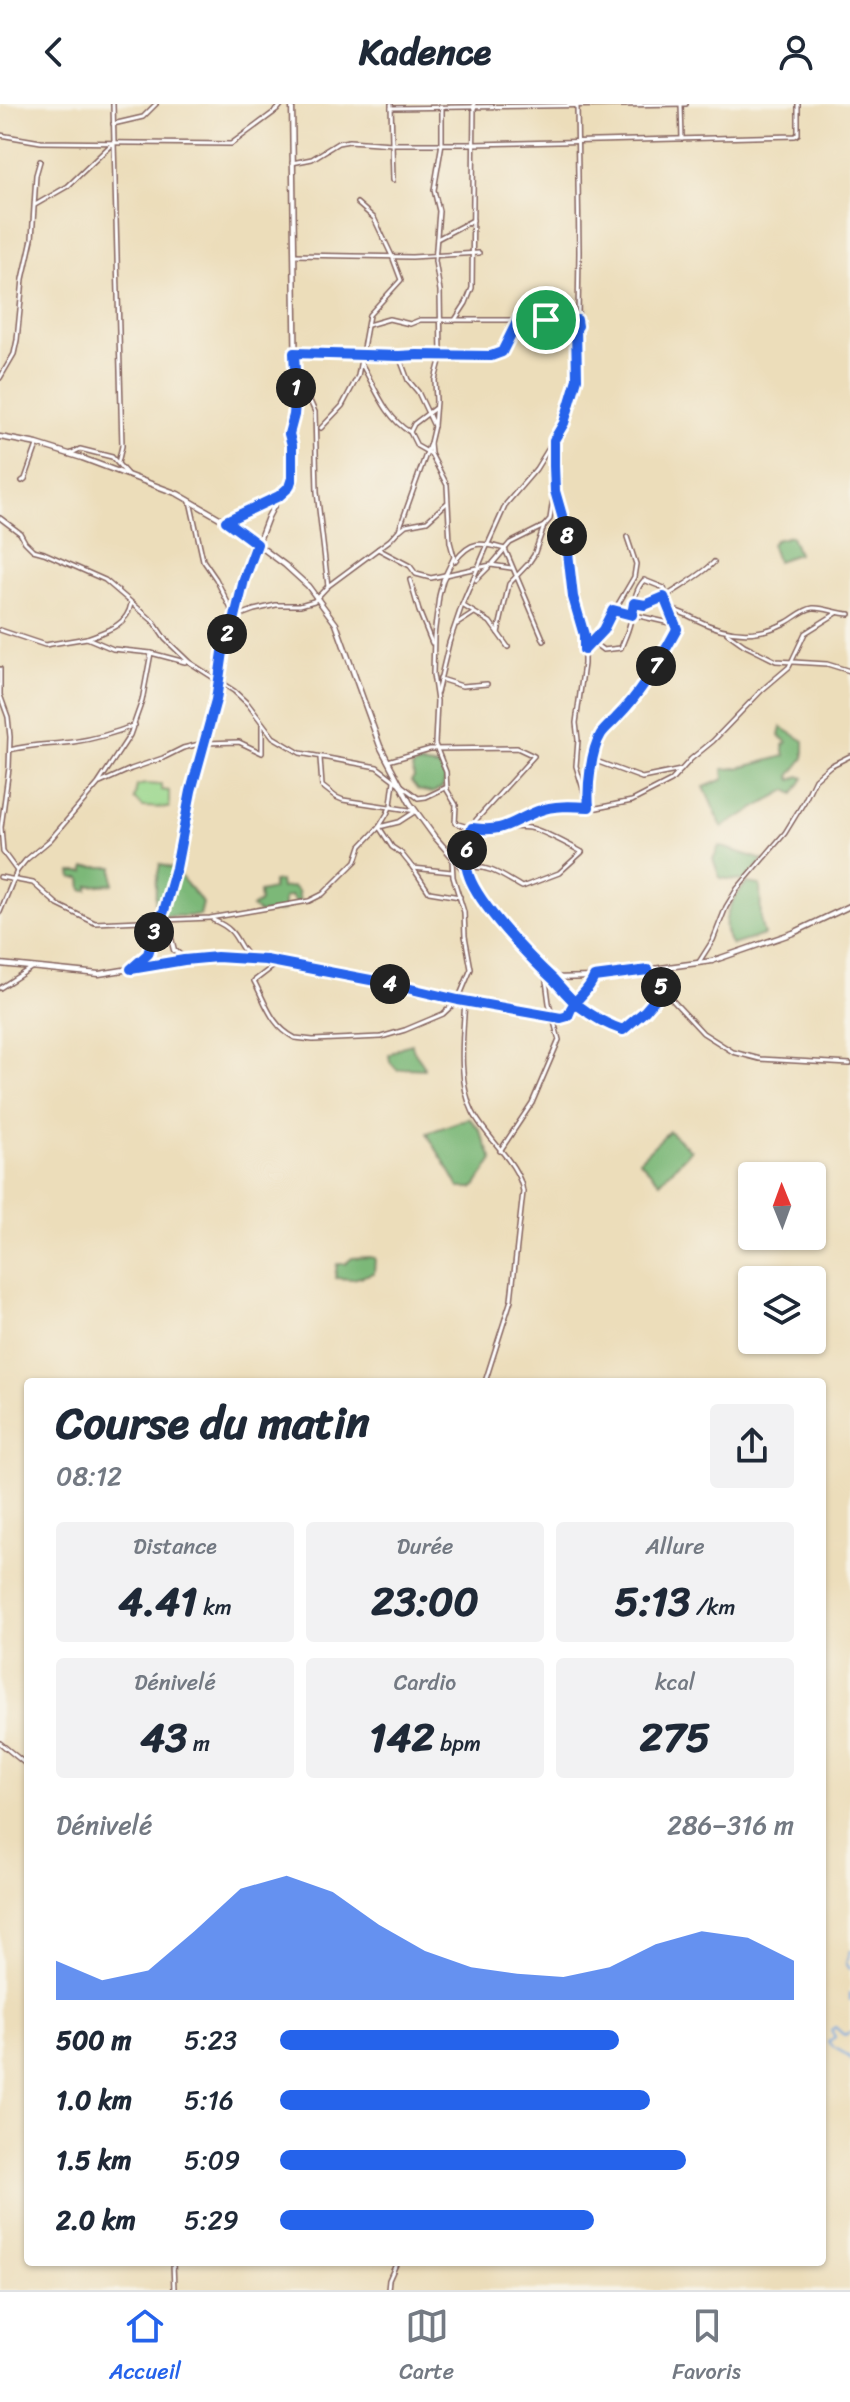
<!DOCTYPE html>
<html lang="fr">
<meta charset="utf-8">
<style>
:root{--surface:#fff;--page:#f2f2f3;--text:#1f2937;--muted:#747a83;--line:#e0e1e3;--accent:#2563eb}
body{margin:0;font-family:Sriracha,sans-serif;background:var(--page);color:var(--text);height:100vh;display:flex;flex-direction:column;font-size:30px;white-space:nowrap}
*{box-sizing:border-box;margin:0}
p{font-size:26px;color:var(--muted)}
.icon{flex:none;width:44px;height:44px;fill:none;stroke:currentColor;stroke-width:2;stroke-linecap:round;stroke-linejoin:round}
.map{position:relative;flex:1;overflow:hidden}
.details{position:absolute;left:24px;top:1274px;width:802px;height:888px;display:flex;flex-direction:column;background:var(--surface);border-radius:8px;box-shadow:0 2px 6px #0004}
.details>*{flex:none}
.needle{width:52px;rotate:359deg}
.fabs{position:absolute;left:738px;top:1058px;display:grid;gap:16px}
.fabs a{display:grid;place-items:center;width:88px;height:88px;border-radius:8px;background:var(--surface);box-shadow:0 2px 6px #0004;font-size:40px}
.pin{position:absolute;display:grid;place-items:center;width:68px;height:68px;color:#fff;margin:-34px;border:4px solid #fff;border-radius:50%;box-shadow:0 2px 8px #0007}
.km{position:absolute;width:40px;height:40px;margin:-20px;border-radius:50%;background:#222;color:#fff;font-size:22px;line-height:40px;text-align:center}
.round{display:grid;place-items:center;flex:none;width:84px;height:84px;border-radius:8px;background:var(--page)}
.headline{display:flex;align-items:center;justify-content:space-between;height:136px;padding:0 32px}
h1{font-size:44px;font-weight:700;line-height:60px}
.metrics{display:grid;grid-template-columns:repeat(3,1fr);gap:12px;height:136px;padding:8px 32px}
.metrics div{display:grid;align-content:center;border-radius:8px;background:var(--page);text-align:center}
.metrics b{font-size:40px;font-weight:700}
.metrics small{font-size:22px;font-weight:400}
.metrics p{font-size:22px}
.chart{height:224px;padding:16px 32px}
.chart p{display:flex;justify-content:space-between}
.chart svg{width:100%;height:144px;margin-top:8px;fill:var(--accent);opacity:.7}
ul{padding:0 32px;list-style:none;font-size:26px}
li{display:grid;grid-template-columns:128px 96px 1fr;align-items:center;height:60px}
li i{height:20px;border-radius:10px;background:var(--accent)}
header{display:flex;justify-content:space-between;align-items:center;height:104px;padding:0 32px;background:var(--surface);font-size:36px;font-weight:700}
.tab-bar{display:flex;justify-content:space-around;align-items:center;height:112px;border-top:2px solid var(--line);background:var(--surface);font-size:22px;color:var(--muted)}
.tab-bar a{display:grid;justify-items:center;gap:4px}
.tab-bar .selected{color:var(--accent)}
.map>svg:first-child{display:block}
.green{fill:#9ad78c;stroke:#727b5c;stroke-width:2}
.forest{fill:#7bb878;stroke:#626c52;stroke-width:2}
.lines{fill:none;stroke-linecap:round;stroke-linejoin:round}
.stream{stroke:#73a5de;stroke-width:2}
.minor-casing{stroke:#83625d;stroke-width:6}
.tertiary-casing{stroke:#83625d;stroke-width:7}
.minor{stroke:#fff;stroke-width:3}
.tertiary{stroke:#fff;stroke-width:4}
.route-casing{stroke:#fff;stroke-width:16}
.route{stroke:#2563eb;stroke-width:10}
</style>
<header><svg class="icon" aria-label="back" viewBox="0 0 24 24"><path d="M15 5l-7 7 7 7"/></svg>Kadence<svg class="icon" aria-label="person" viewBox="0 0 24 24"><circle cx="12" cy="8" r="4"/><path d="M4 21q1-7 8-7t8 7"/></svg></header>
<div class="map">
<svg width="850" height="2186" viewBox="0 0 850 2186">
<rect width="100%" height="100%" fill="#f7f3e8"/>
<filter id="ink" filterUnits="userSpaceOnUse"><feTurbulence type="fractalNoise" baseFrequency=".0125" numOctaves="2"/><feDisplacementMap in="SourceGraphic" scale="16" xChannelSelector="R" yChannelSelector="G"/><feConvolveMatrix kernelMatrix="1 2 1 2 8 2 1 2 1" color-interpolation-filters="sRGB"/></filter>
<filter id="wash" filterUnits="userSpaceOnUse"><feTurbulence type="fractalNoise" baseFrequency=".006" numOctaves="4" result="noise"/><feDisplacementMap in="SourceGraphic" scale="32" xChannelSelector="R" yChannelSelector="G"/><feGaussianBlur stdDeviation="1.8" result="paint"/><feColorMatrix in="noise" values="0 0 0 0 0 0 0 0 0 0 0 0 0 0 0 0 0 1.4 0 .05"/><feComposite in="paint" operator="in"/></filter>
<g filter="url(#wash)">
<rect width="100%" height="100%" fill="#ecddba"/>
<path class="green" d="M145,680L161,681V686L169,687V704L143,703L134,695L137,682Z"/>
<g class="forest">
<path d="M791,432L798,450L777,457L771,440L775,436Z"/>
<path d="M781,623L804,637V654L790,672L792,676L799,672L804,674L794,690L787,686L722,723L704,683L724,675L723,665C744,665 764,657 785,652L783,641L787,638L779,632Z"/>
<path d="M418,660L441,663L446,674L442,684L432,689L418,686L411,677L414,674L412,664Z"/>
<path d="M719,742L763,756L745,777L720,774L713,755Z"/>
<path d="M160,760L174,765L203,799L200,812H155L156,779Z"/>
<path d="M85,763H113V780L88,782V786H82L81,774H72L71,768H85Z"/>
<path d="M280,777L281,784L293,783L298,787L300,798L296,799L291,792L284,794V807L259,809L252,803L260,798L259,788L273,785V778Z"/>
<path d="M747,779L760,781L761,820L764,831L732,841C717,820 731,795 747,779Z"/>
<path d="M412,940C413,951 424,955 424,965L408,964L397,966L390,958L389,951L401,943Z"/>
<path d="M469,1014L479,1025L493,1056L474,1084H459C450,1065 437,1048 427,1029Z"/>
<path d="M669,1027L691,1046L660,1078L639,1056Z"/>
<path d="M369,1153L375,1154L374,1169L353,1175L335,1174L337,1160H345L352,1154Z"/>
</g>
<g class="lines">
<g class="stream">
<path d="M850,1847L846,1859L850,1865"/>
<path d="M850,1889V1896"/>
<path d="M850,1928L845,1932L835,1923L831,1926L835,1933L828,1938C834,1947 845,1946 850,1955"/>
</g>
</g>
</g>
<g filter="url(#ink)">
<g class="lines">
<g class="minor-casing">
<g id="minor">
<path d="M113,0L122,342L118,359"/>
<path d="M391,0L393,76"/>
<path d="M681,0L682,35"/>
<path d="M391,4L686,0"/>
<path d="M113,20L143,13L156,0"/>
<path d="M0,31L41,38L231,40L277,6L282,0"/>
<path d="M292,59L312,55L338,39L349,37L392,40H474L795,32L798,30V0"/>
<path d="M35,101L68,82L113,39"/>
<path d="M437,135L473,116"/>
<path d="M294,151L412,153L479,149"/>
<path d="M455,216L466,199L472,184L474,0"/>
<path d="M368,221L389,215L410,220L420,216H577"/>
<path d="M294,249L441,253L440,187L435,157L439,107L434,86L442,39V4"/>
<path d="M399,252L408,276L418,288L434,322"/>
<path d="M361,259C374,281 386,315 410,328"/>
<path d="M0,274L14,250L17,236L23,175L32,135L36,71L40,57"/>
<path d="M297,279L311,299L315,308L317,388L328,482"/>
<path d="M321,324L342,302L358,272L369,211L401,176L392,152L374,114L357,99"/>
<path d="M70,350L80,345L112,353L127,370"/>
<path d="M431,350L417,342L410,328L414,320L435,304"/>
<path d="M22,377L25,375L37,341"/>
<path d="M554,379L565,422L575,503L584,531V560L576,619L578,636L576,662L588,701"/>
<path d="M554,380V340"/>
<path d="M190,397L203,456L216,475L235,513L254,506L276,501H300L314,497L328,482L390,436L399,426L430,339"/>
<path d="M0,414L20,429L25,438L33,446L44,449L105,476L153,517L165,535L189,558L234,587L248,600L273,633L300,649L377,663L418,694L426,693L447,683"/>
<path d="M226,417L279,392"/>
<path d="M400,426L406,421L427,417L447,399"/>
<path d="M378,445L410,462L416,470L431,474L491,461L511,464"/>
<path d="M455,457C471,436 480,438 505,445L544,537"/>
<path d="M493,459L510,439L544,422"/>
<path d="M410,476L419,507L432,539"/>
<path d="M476,476L488,464"/>
<path d="M634,499C639,500 641,502 647,501C658,499 707,467 714,458"/>
<path d="M462,501L490,518L508,543"/>
<path d="M613,506L674,520"/>
<path d="M457,520L474,509"/>
<path d="M0,526L45,541L87,534L113,545L151,549L185,558"/>
<path d="M498,529L509,480L528,460L534,451L544,422L550,415L554,388"/>
<path d="M727,529L744,541L776,557L827,560L850,567"/>
<path d="M87,534C106,527 127,522 131,500"/>
<path d="M591,537L603,546L621,544C624,536 628,528 630,519C634,504 633,488 644,476L664,484C672,513 671,502 695,515C724,530 754,535 785,519C793,515 804,505 813,504C825,503 837,510 850,510"/>
<path d="M584,546L603,526L634,473L636,460L627,433"/>
<path d="M0,565V591L8,613L10,633L9,664L1,723L3,748L17,767"/>
<path d="M440,575L462,582L487,580"/>
<path d="M437,589L449,539L462,501L488,440L506,400L536,365L554,336L564,319L577,277L579,148L577,0"/>
<path d="M10,646C30,640 52,641 73,638C94,635 115,629 135,621"/>
<path d="M320,654L322,682L336,693L343,696L416,707"/>
<path d="M593,656L642,674L681,666"/>
<path d="M388,657L430,645L517,644L534,652L476,716L467,741V762"/>
<path d="M100,679L131,665L163,654L183,644L204,639L239,638L262,649V621"/>
<path d="M588,699L594,650L601,629L619,612L663,553L677,525L669,504"/>
<path d="M416,707L399,718L379,723L392,743L401,749L413,764L452,768"/>
<path d="M509,723L546,705L575,702L597,704L632,697L671,677L691,655L713,637L762,586L789,563L805,529L837,509"/>
<path d="M413,764L429,788L460,793"/>
<path d="M467,764C489,760 504,773 522,783L559,769L582,748C571,742 542,726 530,724C504,721 480,729 455,719L456,701L447,686L446,668L435,640L437,597L433,570L434,532L439,492L443,476L454,453L450,438L447,381L431,350L430,339L434,322L436,297L435,276L441,253L485,252L502,248L518,216"/>
<path d="M0,773L33,779L58,801L95,819L210,814L309,797L323,790L356,757L361,742L379,723L387,710L391,701L394,677"/>
<path d="M0,808L17,767L26,756L50,736L98,680L130,631L142,597L151,549"/>
<path d="M213,816C241,828 233,838 251,855"/>
<path d="M699,858L713,836L726,803L737,785L785,729L804,698L815,675L830,662L850,652"/>
<path d="M275,861L254,877C266,899 271,922 295,934L313,936L381,933L405,926L443,910L458,896L471,865L465,832L464,808L453,773L452,755"/>
<path d="M135,862L148,850L155,826L164,807"/>
<path d="M649,867L663,886L703,929L733,948L760,955L850,960"/>
<path d="M552,874L578,901L623,926L658,892C665,882 664,873 673,863"/>
<path d="M0,884L31,864"/>
<path d="M465,896C463,931 457,977 473,1008C486,1034 520,1060 523,1088L511,1196L485,1278"/>
<path d="M500,1047L532,999L559,936L549,899L545,869"/>
<path d="M0,1639L28,1662"/>
<path d="M173,2158L174,2186"/>
<path d="M388,2186L389,2176L397,2158"/>
</g>
</g>
<g class="tertiary-casing">
<g id="tertiary">
<path d="M0,333L37,340L82,354L178,390L230,420L285,461L308,482L336,520L380,642L410,699L434,732L462,764L488,803L518,840L552,874L594,873L712,857L793,829L850,802"/>
<path d="M191,855L181,852L174,846L164,807L176,764L191,687L216,596L224,541L235,513L244,476L268,413L279,392L289,383L292,374V341L289,330L294,311L296,286L292,0"/>
<path d="M0,860L99,870L184,856L244,854L334,868L458,896L561,914L568,912C575,892 587,892 594,873"/>
</g>
</g>
<use href="#minor" class="minor"/>
<use href="#tertiary" class="tertiary"/>
</g>
</g>
<g class="lines" filter="url(#ink)">
<g class="route-casing">
<path id="route" d="M546,216H518L502,248L491,252L416,251L399,252L294,249L296,286L294,311L289,330L292,341V374L289,383L279,392L226,417L257,440L244,476L235,513L224,541L216,596L191,687L176,764L164,807L155,826L148,850L131,865L184,856L217,853L266,856L381,878L458,896L561,914L568,912C574,893 587,891 594,873L648,866L663,886L645,907L623,926C608,921 592,912 579,902C570,895 562,885 554,876C530,854 479,801 469,772C463,757 467,738 472,724C505,729 510,718 538,707C554,701 572,702 589,703C587,684 591,646 601,630C606,623 613,618 618,612C641,589 662,553 677,525L664,493L645,501L634,499L632,511L613,506L603,526L584,546V531L573,493L565,422L555,387L554,362V336L564,319L577,275L576,224L578,222L577,216H546"/>
</g>
<use href="#route" class="route"/>
</g>
</svg>
<div class="fabs">
<a><svg class="needle" viewBox="-14 -14 28 28"><path d="M0-13l5 13h-10z" fill="#e53935"/><path d="M0 13l5-13h-10z" fill="#747a83"/></svg></a>
<a><svg class="icon" aria-label="layers" viewBox="0 0 24 24"><path d="M12 4l9 5-9 5-9-5zM3 14l9 5 9-5"/></svg></a>
</div>
<div class="pin" style="left:546px;top:216px;background:#1e9e55"><svg class="icon" aria-label="arrive" viewBox="0 0 24 24"><path d="M6 21V4h12l-3 4 3 4H6"/></svg></div>
<b class="km" style="left:296px;top:284px">1</b>
<b class="km" style="left:227px;top:530px">2</b>
<b class="km" style="left:154px;top:828px">3</b>
<b class="km" style="left:390px;top:880px">4</b>
<b class="km" style="left:661px;top:883px">5</b>
<b class="km" style="left:467px;top:746px">6</b>
<b class="km" style="left:656px;top:562px">7</b>
<b class="km" style="left:567px;top:432px">8</b>
<section class="details">
<div class="headline"><div><h1>Course du matin</h1><p>08:12</p></div><a class="round"><svg class="icon" aria-label="share" viewBox="0 0 24 24"><path d="M12 15V3M7 8l5-5 5 5M5 13v7h14v-7"/></svg></a></div>
<div class="metrics">
<div><p>Distance</p><b>4.41<small> km</small></b></div>
<div><p>Durée</p><b>23:00</b></div>
<div><p>Allure</p><b>5:13<small> /km</small></b></div>
</div>
<div class="metrics">
<div><p>Dénivelé</p><b>43<small> m</small></b></div>
<div><p>Cardio</p><b>142<small> bpm</small></b></div>
<div><p>kcal</p><b>275</b></div>
</div>
<div class="chart"><p><span>Dénivelé</span>286–316 m</p>
<svg viewBox="0 0 160 44" preserveAspectRatio="none"><path d="M0 44V32L10 38L20 35L30 23L40 10L50 6L60 11L70 21L80 29L90 34L100 36L110 37L120 34L130 27L140 23L150 25L160 32V44z"/></svg>
</div>
<ul>
<li><b>500 m</b>5:23<i style="width:66%"></i></li>
<li><b>1.0 km</b>5:16<i style="width:72%"></i></li>
<li><b>1.5 km</b>5:09<i style="width:79%"></i></li>
<li><b>2.0 km</b>5:29<i style="width:61%"></i></li>
</ul>
</section>
</div>
<nav class="tab-bar">
<a class="selected"><svg class="icon" aria-label="home" viewBox="0 0 24 24"><path d="M3 11l9-7 9 7M6 9v11h12V9"/></svg>Accueil</a>
<a><svg class="icon" aria-label="map" viewBox="0 0 24 24"><path d="M3 6l6-2 6 2 6-2v14l-6 2-6-2-6 2zM9 4v14M15 6v14"/></svg>Carte</a>
<a><svg class="icon" aria-label="saved" viewBox="0 0 24 24"><path d="M7 4h10v16l-5-4-5 4z"/></svg>Favoris</a>
</nav>
